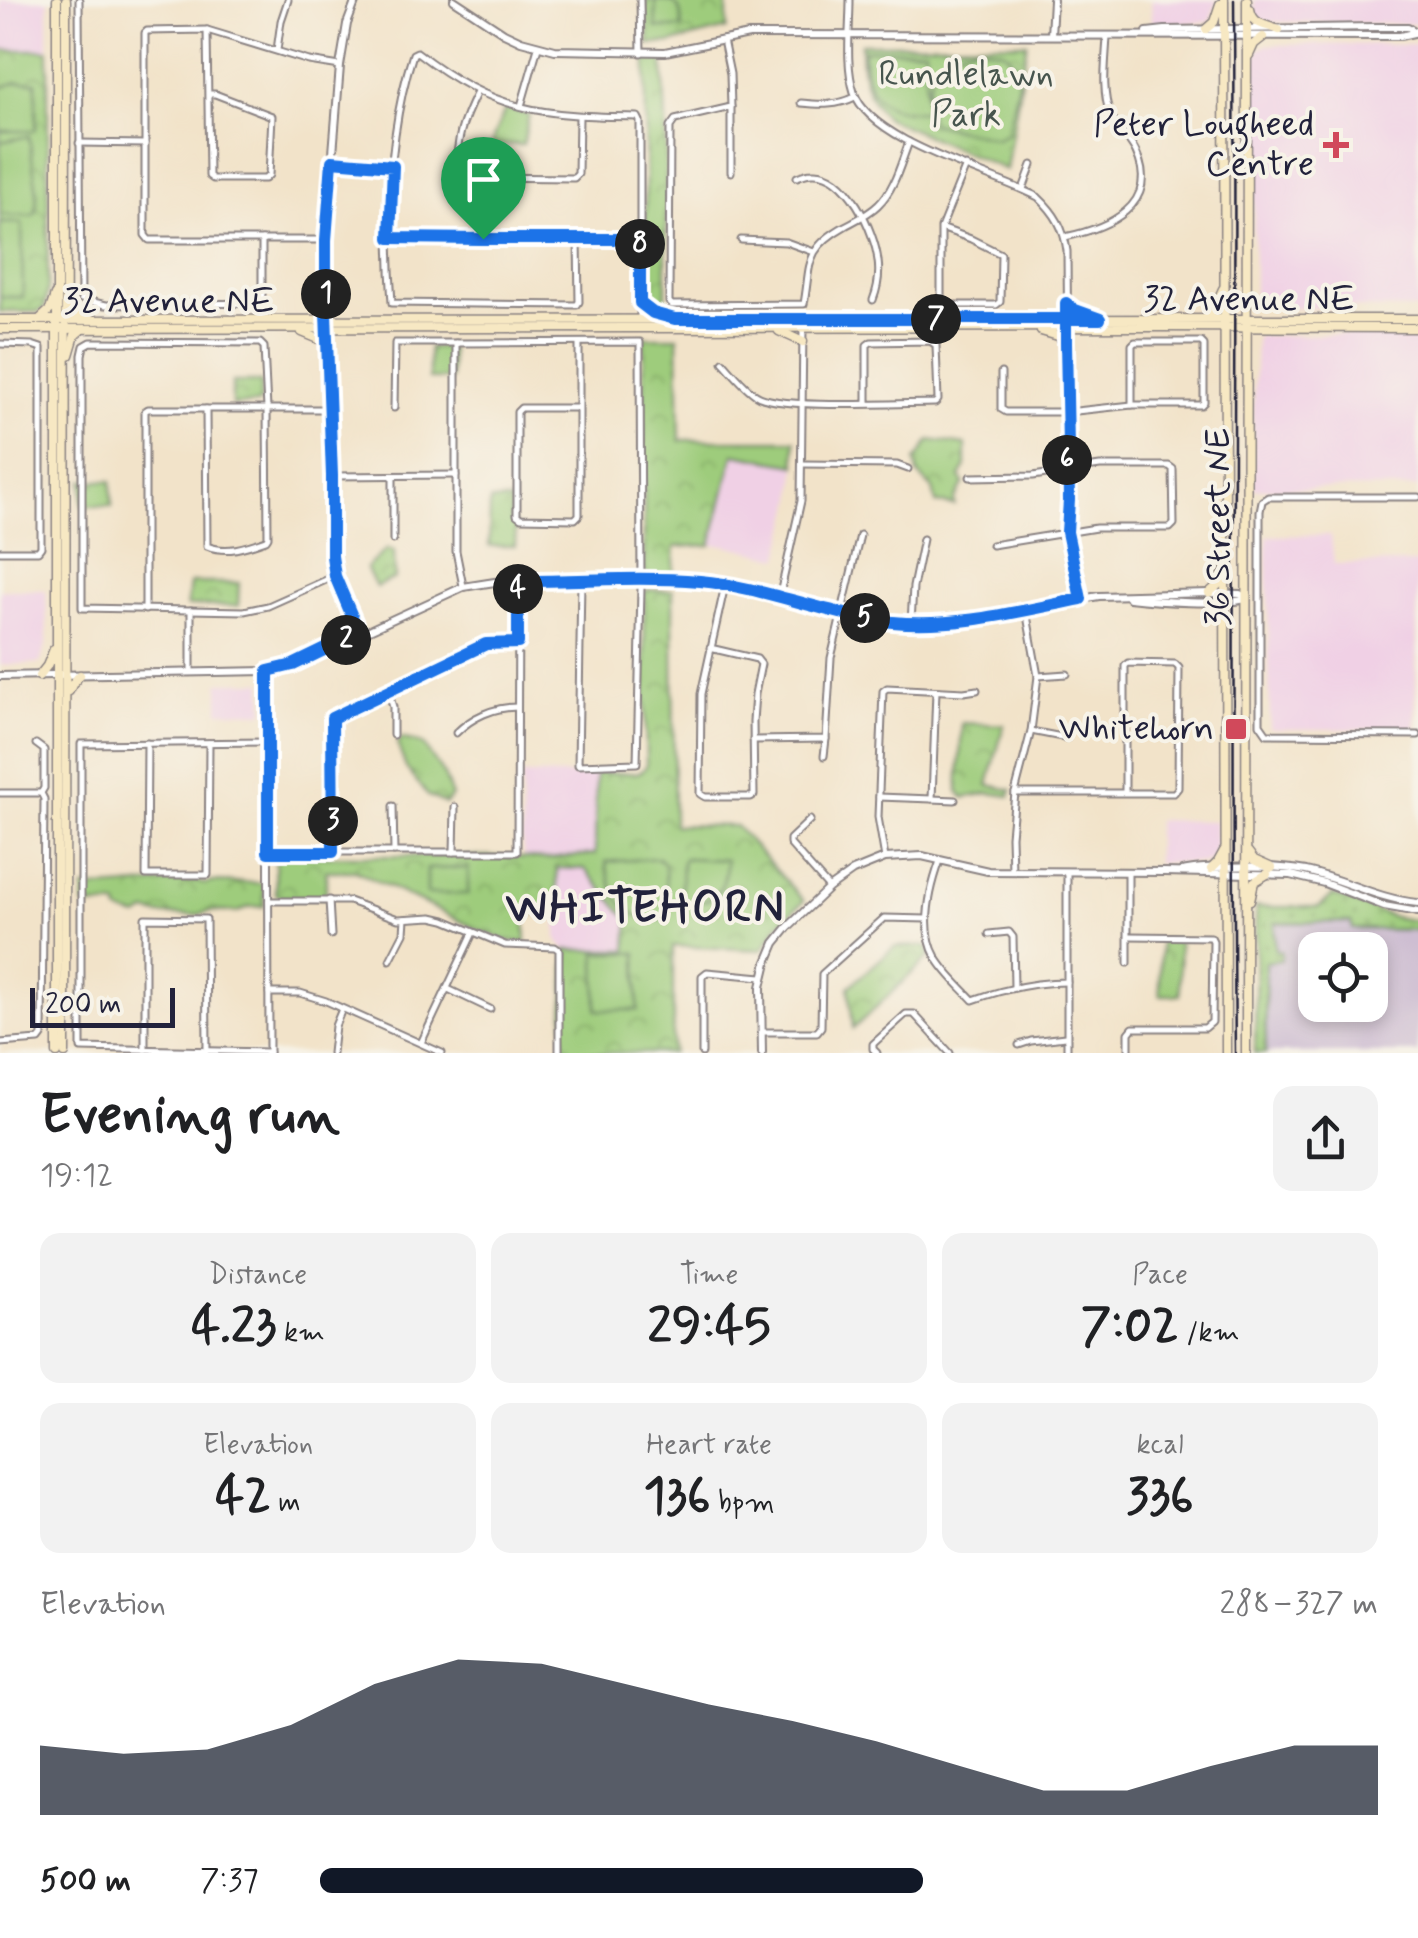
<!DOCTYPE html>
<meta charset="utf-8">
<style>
:root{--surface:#fff;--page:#f2f2f2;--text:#202124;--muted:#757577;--accent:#111827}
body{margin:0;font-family:Mynerve,sans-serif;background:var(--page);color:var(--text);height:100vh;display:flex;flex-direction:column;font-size:38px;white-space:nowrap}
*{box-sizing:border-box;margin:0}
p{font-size:32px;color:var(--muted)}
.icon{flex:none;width:55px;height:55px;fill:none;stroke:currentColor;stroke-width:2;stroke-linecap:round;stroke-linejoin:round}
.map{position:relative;height:1053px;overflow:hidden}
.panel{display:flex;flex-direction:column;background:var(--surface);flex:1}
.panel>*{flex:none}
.controls{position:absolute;left:1298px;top:932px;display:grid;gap:20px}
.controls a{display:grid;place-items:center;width:90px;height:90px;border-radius:20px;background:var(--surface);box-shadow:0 5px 15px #0003;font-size:50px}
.scale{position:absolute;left:30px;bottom:25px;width:145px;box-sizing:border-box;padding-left:10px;border:5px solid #22223b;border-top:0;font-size:28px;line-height:35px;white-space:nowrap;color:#22223b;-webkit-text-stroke:8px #f7f3e8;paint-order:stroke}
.pin{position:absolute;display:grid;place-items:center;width:85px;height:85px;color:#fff;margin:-102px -42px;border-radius:50% 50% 50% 0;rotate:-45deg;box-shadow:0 0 10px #0007}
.pin .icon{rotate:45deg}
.km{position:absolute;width:50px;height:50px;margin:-25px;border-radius:50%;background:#222;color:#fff;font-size:28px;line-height:50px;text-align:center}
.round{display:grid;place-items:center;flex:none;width:105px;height:105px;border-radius:20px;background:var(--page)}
.summary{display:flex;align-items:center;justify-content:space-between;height:170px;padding:0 40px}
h1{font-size:55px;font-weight:800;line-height:75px}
.stats{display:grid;grid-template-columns:repeat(3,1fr);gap:15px;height:170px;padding:10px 40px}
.stats div{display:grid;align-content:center;border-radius:20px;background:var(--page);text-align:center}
.stats b{font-size:50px;font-weight:800}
.stats small{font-size:28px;font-weight:400}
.stats p{font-size:28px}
.chart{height:280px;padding:20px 40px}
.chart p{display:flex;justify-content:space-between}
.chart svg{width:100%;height:180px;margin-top:10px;fill:var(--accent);opacity:.7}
ul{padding:0 40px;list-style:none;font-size:32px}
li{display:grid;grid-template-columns:160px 120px 1fr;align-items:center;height:75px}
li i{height:25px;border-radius:12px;background:var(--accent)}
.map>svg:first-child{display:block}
.built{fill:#f0d0e5}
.industrial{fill:#cebed2;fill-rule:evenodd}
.grass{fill:url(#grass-dots);stroke:#60775b;stroke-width:2.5}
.park{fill:url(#park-crowns);stroke:#60775b;stroke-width:2.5}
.garden{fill:#9ecc7b;stroke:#60775b;stroke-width:2.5}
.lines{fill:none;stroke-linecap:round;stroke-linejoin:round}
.minor-casing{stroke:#8a8282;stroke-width:9}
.tertiary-casing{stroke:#8a8282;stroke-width:10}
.secondary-casing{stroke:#8a8282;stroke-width:11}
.minor{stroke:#fff;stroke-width:5}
.tertiary{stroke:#fff;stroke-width:6}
.secondary{stroke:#f7e8c3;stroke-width:8}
.tram{stroke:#22223b;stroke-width:2.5}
.route-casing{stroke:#fff;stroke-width:20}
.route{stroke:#1a73e8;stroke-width:12}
.poi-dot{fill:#d1495b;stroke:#f7f3e8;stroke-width:4}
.labels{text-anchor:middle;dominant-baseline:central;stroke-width:8;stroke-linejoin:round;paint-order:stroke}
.park-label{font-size:35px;fill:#47554e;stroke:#f7f3e8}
.poi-label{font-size:35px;fill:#22223b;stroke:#f7f3e8;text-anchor:end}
.street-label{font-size:35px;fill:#22223b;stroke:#f7f3e8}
.district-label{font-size:45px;font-weight:bold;letter-spacing:2.5px;fill:#22223b;stroke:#f7f3e8}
</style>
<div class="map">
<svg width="1418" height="1053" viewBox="0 0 1418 1053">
<defs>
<pattern id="grass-dots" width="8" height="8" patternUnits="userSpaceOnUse" patternTransform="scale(2.5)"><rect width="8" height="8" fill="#9ecc7b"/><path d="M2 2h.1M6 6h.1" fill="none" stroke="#88af6b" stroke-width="1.8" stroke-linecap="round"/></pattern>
<pattern id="park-crowns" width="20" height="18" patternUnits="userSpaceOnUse" patternTransform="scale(2.5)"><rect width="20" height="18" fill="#9ecc7b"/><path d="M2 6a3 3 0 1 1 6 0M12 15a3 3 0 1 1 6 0" fill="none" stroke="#88af6b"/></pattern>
</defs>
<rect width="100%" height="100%" fill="#f7f3e8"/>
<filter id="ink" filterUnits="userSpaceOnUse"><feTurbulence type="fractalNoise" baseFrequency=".01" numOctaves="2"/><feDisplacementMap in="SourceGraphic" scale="20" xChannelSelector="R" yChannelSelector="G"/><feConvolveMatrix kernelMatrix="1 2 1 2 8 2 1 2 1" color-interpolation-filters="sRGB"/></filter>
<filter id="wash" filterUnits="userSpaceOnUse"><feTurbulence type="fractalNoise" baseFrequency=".0048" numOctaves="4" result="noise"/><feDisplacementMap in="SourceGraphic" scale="40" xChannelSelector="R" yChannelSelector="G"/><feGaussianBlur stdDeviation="2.25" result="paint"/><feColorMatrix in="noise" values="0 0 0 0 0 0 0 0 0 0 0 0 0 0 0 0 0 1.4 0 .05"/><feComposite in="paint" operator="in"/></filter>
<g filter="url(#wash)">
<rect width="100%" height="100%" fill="#f2e3c9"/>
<g class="built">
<path d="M0,0H48V289L45,307L38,312H0Z"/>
<path d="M1151,0H1217L1210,22L1152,24Z"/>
<path d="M1254,0H1418V24L1264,22L1254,14Z"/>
<path d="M1418,44V309L1267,307L1254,302V67L1258,50L1267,45Z"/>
<path d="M1418,333V488L1254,489L1253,422L1256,342L1258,336Z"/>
<path d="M734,454L796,465L794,498L780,558L725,545H711Z"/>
<path d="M1331,535L1334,564L1418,563L1415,729H1270L1267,536Z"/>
<path d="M0,590H46L47,642L40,663L0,665Z"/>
<path d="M219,682H263L264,712L219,711Z"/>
<path d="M589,773H596V854L576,855L557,859L524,858L522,841V775H584Z"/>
<path d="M1156,820L1216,821V847L1213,857L1206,863H1156Z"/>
<path d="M557,868L585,869L629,920L627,951L566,950L557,940Z"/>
</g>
<path class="industrial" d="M1352,922L1354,929L1418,930V1053H1266L1265,961L1281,951L1276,950V924ZM1315,950H1370V1005H1315Z"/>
<path class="grass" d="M1333,895L1394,917L1418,921V930L1353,929L1351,922L1275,923V950L1281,951V960L1265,962L1266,1053H1255L1256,907H1319Z"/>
<g class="park">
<path d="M646,0H727V29L672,43L649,44Z"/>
<path d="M1027,43L1006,170L886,118C864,94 861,76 861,44Z"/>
<path d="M0,50H48V289L45,307L38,312H0Z"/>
<path d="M646,60H663L666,123V312L649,307L645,297Z"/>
<path d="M506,108L529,115L523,145H492L494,135Z"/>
<path d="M642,337H678L680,440H795L796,465L734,454L711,545L675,547L673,577H649L644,570V345Z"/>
<path d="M429,347H447L451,350V379H429Z"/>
<path d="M232,382H261L260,402L257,404L232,405Z"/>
<path d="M930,440L966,445V466L960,477L964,483L955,499V505L936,503L933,489L918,474L915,461Z"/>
<path d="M83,481H111L112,506H83Z"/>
<path d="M490,501H512L510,521L516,525L515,546H489Z"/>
<path d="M387,549L394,551L395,578L376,587L366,568Z"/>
<path d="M190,583H239L238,606H187Z"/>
<path d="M647,590H673L674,825L736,826L804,901L778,925L762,950L673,946V1053H563L566,950H627L629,920L585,869L557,868V912L525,914L526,943L505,940L483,932L356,871H326V897H281L276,894L275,862L283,856H488L548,859L595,854L596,773H637L642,771L646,766L644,594Z"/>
<path d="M962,723L1004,725L988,785L1012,790L1010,796L989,793L964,798L958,791Z"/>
<path d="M402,738L423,744L444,775L452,796L446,804L428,796L406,768L397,743Z"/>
<path d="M196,881L204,884L212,882L264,883V906L249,907L238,912L212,911L196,915H159L147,912L138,917L119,912L118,906H84V888C123,888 158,882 196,881Z"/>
<path d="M1160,940H1177L1179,942L1180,995H1160Z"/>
<path d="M927,946L930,956L853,1029L849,987L894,947Z"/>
</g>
<g class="garden">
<path d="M655,0C677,0 682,6 682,28H656Z"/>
<path d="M977,46L1004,51L1021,68L1007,133L996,138L931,123C919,83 935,52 977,46Z"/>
<path d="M925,49L926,111C881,114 863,94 864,50Z"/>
<path d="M17,82H36V128L33,131H0V88Z"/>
<path d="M29,136L37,193L36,212L33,215L13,216L0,214V142Z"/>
<path d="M0,223H22L23,297H0Z"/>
<path d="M658,858L665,865L667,920C626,921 612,900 606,862Z"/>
<path d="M685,858L726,860C726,893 713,904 681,904L682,862Z"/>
<path d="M468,868V894H427V869Z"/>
<path d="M596,953H637L638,1010H597Z"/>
</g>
</g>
<g filter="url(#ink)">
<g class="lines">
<g class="minor-casing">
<g id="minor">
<path d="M79,0L81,299L106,305L262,303V240"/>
<path d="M640,0L641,53"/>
<path d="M850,0C850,29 845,64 854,92C870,142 992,173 1038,197C1055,213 1064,228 1067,251L1069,500L1067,532L1081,599"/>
<path d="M207,30L209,176L213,179H265L269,175L272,116L215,94H208"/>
<path d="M723,40L730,74L731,107L675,120L670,127L669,302L672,305L804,304C811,264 804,249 845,226C856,220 869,214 878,205C895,189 901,162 909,142"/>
<path d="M277,50L281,21L288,0"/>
<path d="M477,92C461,124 457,138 456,173L459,177L574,178L578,174L579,117"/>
<path d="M801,103C821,105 837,106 855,97"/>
<path d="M521,106L538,47"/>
<path d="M731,107V172"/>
<path d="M79,143L145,144"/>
<path d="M332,161L393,166"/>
<path d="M797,177C802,175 807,173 812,173C847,170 875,232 878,261C880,275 878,287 873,300"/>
<path d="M1023,189L1032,165"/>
<path d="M941,228L971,239L1001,254L1000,302L996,305H944L941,301V228L966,166"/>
<path d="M1065,237C1107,228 1161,206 1136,152C1129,137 1116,129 1110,114C1101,90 1106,61 1107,36"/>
<path d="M390,238L640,239"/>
<path d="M578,239L579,302L577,305L392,303C386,223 388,131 413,54L417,52C495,112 542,116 638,117L640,121V319"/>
<path d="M326,240H149L145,235V33L147,31L207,30L309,61L340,66"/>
<path d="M741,240L786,242L814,252"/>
<path d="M1135,342H1201L1204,345V402L1201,405H1132V345Z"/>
<path d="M0,344L32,345L41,348V547L38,551H0"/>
<path d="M723,362C733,373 744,387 756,395C777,410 902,403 935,403L938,400L936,345L930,341L871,342L867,345V403"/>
<path d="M1001,373V409L1006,412H1067L1132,405"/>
<path d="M394,408L395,343H456"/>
<path d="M578,408H521L517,412V515L521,518L575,519L579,515V343"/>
<path d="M206,409L207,546C227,554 246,547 266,540L268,537L267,409L264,347L260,343L91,342L84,346L82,355V608L244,611L268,606L335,576"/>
<path d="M803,464L897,465L908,469"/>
<path d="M332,476L456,475"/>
<path d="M393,476V540"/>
<path d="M970,477L1033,476L1100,466H1169L1173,469L1174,524L1170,528H1096L992,545"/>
<path d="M1418,497H1268L1262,501L1260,511V724L1267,734L1418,735"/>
<path d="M463,586L456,551V343L640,342L641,588L637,763L578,765L581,581"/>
<path d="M780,594L801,501L803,328"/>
<path d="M145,610V411L148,409H329"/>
<path d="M911,623L913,587L923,539"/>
<path d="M710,648L757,659L761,664L755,694L753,721L754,795L751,797H705L700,794L701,694L725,585"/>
<path d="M268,671L269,1053"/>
<path d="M191,672V610"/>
<path d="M1038,676L1067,674"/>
<path d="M389,694L393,707V735"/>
<path d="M1031,731L1067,738"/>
<path d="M456,733C472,717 494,707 517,707"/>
<path d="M753,740L826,739L831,658L860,535"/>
<path d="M268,742L81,744V1048L269,1052"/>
<path d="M147,743L146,875H208L209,743"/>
<path d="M824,756L826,739"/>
<path d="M0,793H41"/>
<path d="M1015,793H1174L1178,788L1179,668L1175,664L1128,663L1125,666V793"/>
<path d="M879,797L932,799L936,691"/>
<path d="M932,799L955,800"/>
<path d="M393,806L394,852"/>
<path d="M810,820L790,839V844L829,888"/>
<path d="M269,852H517L518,581"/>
<path d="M333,852L332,718L487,644L518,643"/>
<path d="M454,852L455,807"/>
<path d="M885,858L878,817L883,691L887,688L964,692L977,690"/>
<path d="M940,861C930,889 920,929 936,957C945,973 961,987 973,1000C1004,989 1034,982 1067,982"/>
<path d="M1012,871L1011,836L1015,793L1031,731L1038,676L1026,610"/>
<path d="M1067,873V1053"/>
<path d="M329,900L331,935"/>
<path d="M269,901H349L398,919L432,917L445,920L505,945L555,947L559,950V1053"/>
<path d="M989,934L1009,932L1013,937L1014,987"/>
<path d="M1129,936L1211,937L1213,941L1212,1022L1205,1028H1133L1129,1033V1053"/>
<path d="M390,960L404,933L405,919"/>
<path d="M1128,963V872"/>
<path d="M448,989L490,1009"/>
<path d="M269,993H300L326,1001L442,1053"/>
<path d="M762,1032H817L821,1027L822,974L884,918L927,919"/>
<path d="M0,1043L39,1040L42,1036L44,799L41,793L44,788V750L36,744"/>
<path d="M421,1043L473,933"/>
<path d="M1019,1045L1031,1041L1065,1037"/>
<path d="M145,1050V918L206,919L207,1051"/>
<path d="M332,1053L335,1026L342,1009"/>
<path d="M702,1053V976L707,972L762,977"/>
<path d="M877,1053L873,1049V1044L906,1014H914L950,1053"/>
</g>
</g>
<g class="tertiary-casing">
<g id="tertiary">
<path d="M356,0L347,24L340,66L326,240V342L332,476V556L335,576L359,633"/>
<path d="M454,0L504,33L521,41L555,50L665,52L749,35L1400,36L1418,32"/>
<path d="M1147,32L1165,30L1375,27H1408L1416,32"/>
<path d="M1051,35L1053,0"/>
<path d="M1129,598C1155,601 1223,606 1246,599"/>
<path d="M0,676L268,671L293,665L463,587L501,581H702L774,594L871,619L933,624L1099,596L1209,593L1240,594L1247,598"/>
<path d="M1182,871C1211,865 1277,865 1306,871C1345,880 1378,899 1418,903"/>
<path d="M762,1053L761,987L767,962L775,943L788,927L829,888L853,871L885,858L922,856L988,871L1164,872L1291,875L1324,883L1384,906L1418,912"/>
</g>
</g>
<g class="secondary-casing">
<g id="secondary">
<path d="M1224,0L1226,1053"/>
<path d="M1250,9C1253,26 1265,24 1279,30"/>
<path d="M1206,29L1214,22L1220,4"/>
<path d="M1249,55L1254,44L1263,37"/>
<path d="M640,303L649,311L661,316"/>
<path d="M1066,303L1075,310L1092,316"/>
<path d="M66,304L74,312L91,319"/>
<path d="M1206,318L1213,311L1223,289"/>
<path d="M0,320L1418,319"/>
<path d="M39,320L50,310L55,295"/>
<path d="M0,329L1160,327L1418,328"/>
<path d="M779,331L803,342"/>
<path d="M1041,331L1058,336L1066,342"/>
<path d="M302,332L326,342"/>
<path d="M69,355L75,335L81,330"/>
<path d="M1209,593L1218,585L1222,576"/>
<path d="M39,676L47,666L54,649"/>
<path d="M69,691L73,683L80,675"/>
<path d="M1248,852L1254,860L1272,868"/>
<path d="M1211,869L1218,862L1224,851"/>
<path d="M1250,900L1254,882L1267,874"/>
<path d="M57,1053V0"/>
<path d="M65,1053L66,0"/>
<path d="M1246,1053L1247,0"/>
</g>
</g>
<use href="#minor" class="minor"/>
<use href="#tertiary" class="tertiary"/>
<use href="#secondary" class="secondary"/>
<path class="tram" d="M1234,0C1236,351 1231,702 1235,1053"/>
</g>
</g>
<g class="lines" filter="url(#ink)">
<g class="route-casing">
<path id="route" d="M483,239L390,238L393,166L332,161L326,240V312L332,476V556L335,576L359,633L293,665L268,671V852H333L332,718L486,644L518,643V581C578,581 640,576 700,581C766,587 828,616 893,622C956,628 1020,611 1081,599L1067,532L1069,500L1066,342C1066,329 1066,316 1066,303L1075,310L1100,319C1087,319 1073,319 1060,319H675L653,313L640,303V239H483"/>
</g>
<use href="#route" class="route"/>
</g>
<g class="poi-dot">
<path d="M1331 130h10v10h10v10h-10v10h-10v-10h-10v-10h10z"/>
<rect x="1224" y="717" width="24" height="24" rx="5"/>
</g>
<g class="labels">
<g class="park-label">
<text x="966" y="75">Rundlelawn<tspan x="966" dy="40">Park</tspan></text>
</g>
<g class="poi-label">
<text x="1314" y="125">Peter Lougheed<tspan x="1314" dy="40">Centre</tspan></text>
<text x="1214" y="729">Whitehorn</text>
</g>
<g class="street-label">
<text x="1249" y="300">32 Avenue NE</text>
<text x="169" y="302">32 Avenue NE</text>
<text transform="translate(1219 527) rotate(-90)">36 Street NE</text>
</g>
<g class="district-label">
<text x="646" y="908">WHITEHORN</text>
</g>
</g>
</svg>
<div class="controls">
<a><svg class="icon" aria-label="locate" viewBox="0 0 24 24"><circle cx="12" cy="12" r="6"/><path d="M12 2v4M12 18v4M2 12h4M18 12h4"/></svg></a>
</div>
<div class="scale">200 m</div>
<div class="pin" style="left:483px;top:239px;background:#1e9e55"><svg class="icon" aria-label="arrive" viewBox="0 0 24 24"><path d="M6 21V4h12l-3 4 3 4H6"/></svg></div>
<b class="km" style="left:326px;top:294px">1</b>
<b class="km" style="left:346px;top:640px">2</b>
<b class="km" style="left:333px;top:821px">3</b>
<b class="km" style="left:518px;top:589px">4</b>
<b class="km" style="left:865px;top:618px">5</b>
<b class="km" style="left:1067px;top:460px">6</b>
<b class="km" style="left:936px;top:319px">7</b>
<b class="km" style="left:640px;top:244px">8</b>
</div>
<section class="panel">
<div class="summary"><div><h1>Evening run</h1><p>19:12</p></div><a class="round"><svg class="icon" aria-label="share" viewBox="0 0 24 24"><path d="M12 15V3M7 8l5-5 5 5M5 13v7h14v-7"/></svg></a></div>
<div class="stats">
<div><p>Distance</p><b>4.23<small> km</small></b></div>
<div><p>Time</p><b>29:45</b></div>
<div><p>Pace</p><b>7:02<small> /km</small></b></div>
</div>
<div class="stats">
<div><p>Elevation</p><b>42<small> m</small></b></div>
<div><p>Heart rate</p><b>136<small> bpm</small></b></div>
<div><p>kcal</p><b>336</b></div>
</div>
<div class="chart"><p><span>Elevation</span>288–327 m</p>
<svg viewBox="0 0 160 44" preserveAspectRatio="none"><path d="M0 44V27L10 29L20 28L30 22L40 12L50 6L60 7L70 12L80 17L90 21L100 26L110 32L120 38L130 38L140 32L150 27L160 27V44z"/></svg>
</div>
<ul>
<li><b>500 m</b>7:37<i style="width:57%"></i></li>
</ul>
</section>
